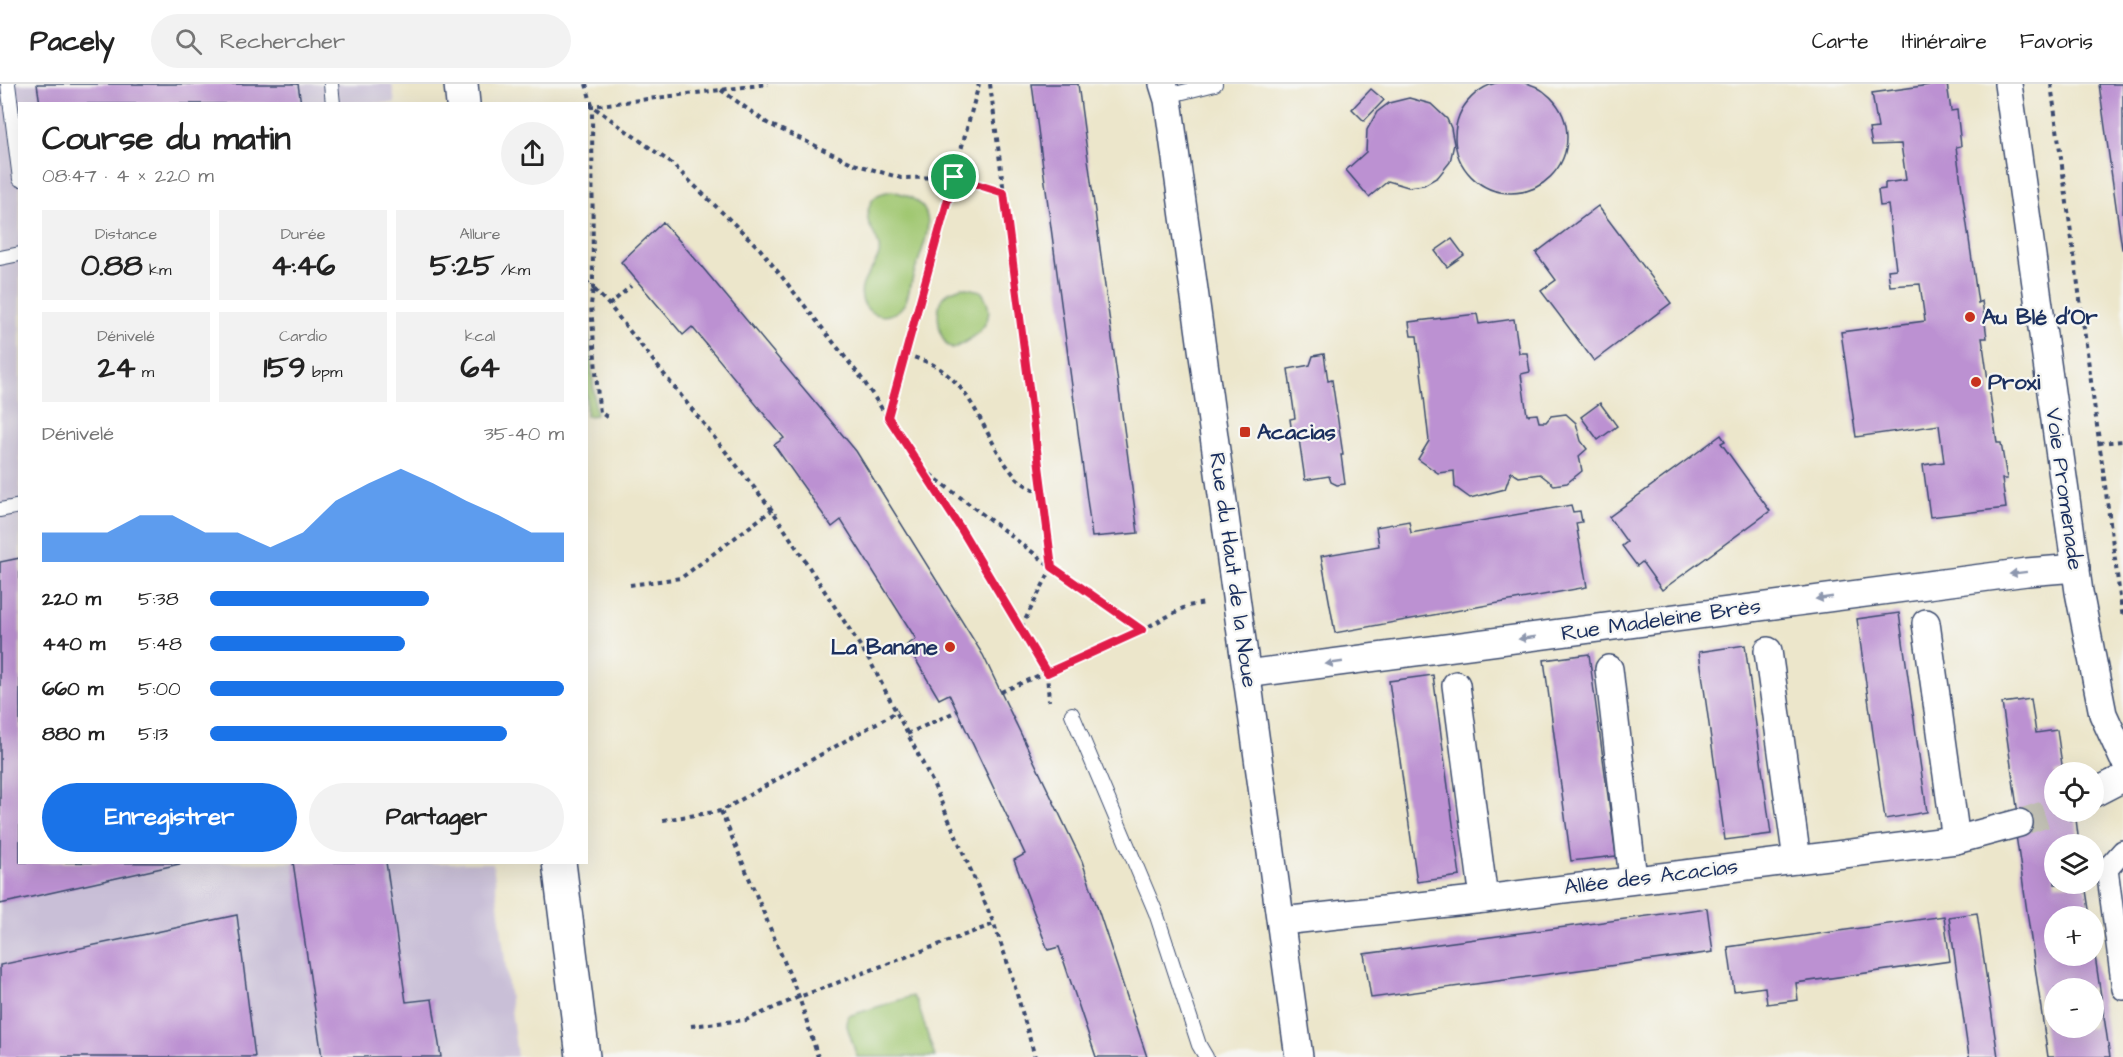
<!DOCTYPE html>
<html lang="fr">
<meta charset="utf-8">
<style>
:root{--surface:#fff;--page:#f2f2f2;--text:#222;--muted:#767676;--line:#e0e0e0;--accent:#1a73e8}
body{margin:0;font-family:"Architects Daughter",sans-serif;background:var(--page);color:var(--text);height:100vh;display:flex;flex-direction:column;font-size:22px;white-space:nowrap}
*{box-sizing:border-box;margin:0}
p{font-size:20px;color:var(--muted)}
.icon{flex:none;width:33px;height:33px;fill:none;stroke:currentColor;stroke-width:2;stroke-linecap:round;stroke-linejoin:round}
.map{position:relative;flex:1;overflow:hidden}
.sheet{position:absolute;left:18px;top:18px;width:570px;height:762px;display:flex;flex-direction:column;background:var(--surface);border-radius:0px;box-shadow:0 6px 24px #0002}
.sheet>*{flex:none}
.buttons{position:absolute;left:2044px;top:678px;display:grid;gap:12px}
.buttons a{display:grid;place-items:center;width:60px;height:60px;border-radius:50%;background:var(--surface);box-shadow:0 6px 24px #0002;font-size:30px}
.pin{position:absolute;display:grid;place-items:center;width:51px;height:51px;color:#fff;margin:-26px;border:3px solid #fff;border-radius:50%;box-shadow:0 2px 6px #0007}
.round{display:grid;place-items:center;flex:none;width:63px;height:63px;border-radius:32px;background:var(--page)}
.overview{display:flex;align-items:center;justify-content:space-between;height:102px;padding:0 24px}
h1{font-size:33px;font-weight:700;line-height:45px}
.figures{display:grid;grid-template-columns:repeat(3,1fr);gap:9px;height:102px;padding:6px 24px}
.figures div{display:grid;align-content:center;border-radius:0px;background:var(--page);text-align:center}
.figures b{font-size:30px;font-weight:700}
.figures small{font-size:16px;font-weight:400}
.figures p{font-size:16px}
.chart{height:168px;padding:12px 24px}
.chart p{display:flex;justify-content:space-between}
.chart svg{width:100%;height:108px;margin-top:6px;fill:var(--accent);opacity:.7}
.primary-button{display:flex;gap:12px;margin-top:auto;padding:12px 24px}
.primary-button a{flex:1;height:69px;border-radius:36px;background:var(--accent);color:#fff;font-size:24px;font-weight:700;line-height:69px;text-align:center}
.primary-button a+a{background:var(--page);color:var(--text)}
ul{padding:0 24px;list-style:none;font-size:20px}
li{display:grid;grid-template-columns:96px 72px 1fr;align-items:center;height:45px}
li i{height:15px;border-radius:8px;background:var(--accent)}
header{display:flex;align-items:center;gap:36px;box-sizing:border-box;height:84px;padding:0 30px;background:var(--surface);border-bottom:2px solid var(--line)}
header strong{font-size:28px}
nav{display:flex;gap:33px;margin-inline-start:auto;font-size:21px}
.search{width:420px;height:54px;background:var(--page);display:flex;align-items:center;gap:15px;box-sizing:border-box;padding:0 21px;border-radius:33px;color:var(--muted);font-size:22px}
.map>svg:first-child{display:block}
.industrial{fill:#c9bfd7}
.green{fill:#a0c771;stroke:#5e7b68;stroke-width:1.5}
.building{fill:#bc91d2;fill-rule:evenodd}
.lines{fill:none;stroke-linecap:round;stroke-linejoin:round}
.minor-tunnel{stroke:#c2c1b5;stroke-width:27;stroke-dasharray:27 14;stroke-linecap:butt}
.service-casing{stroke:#3a4a6e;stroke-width:16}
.pedestrian-casing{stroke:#3a4a6e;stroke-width:24}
.minor-casing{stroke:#3a4a6e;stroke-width:30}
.secondary-casing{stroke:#3a4a6e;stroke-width:36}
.path{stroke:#3a4a6e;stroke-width:4;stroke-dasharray:4.5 4.5;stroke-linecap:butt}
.service{stroke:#fff;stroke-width:14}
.pedestrian{stroke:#fff;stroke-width:21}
.minor{stroke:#fff;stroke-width:27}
.secondary{stroke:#fff;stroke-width:33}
.oneway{fill:#8d97ae}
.route-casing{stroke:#fff;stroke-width:12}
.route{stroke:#e11d48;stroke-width:8}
.poi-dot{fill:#c8321e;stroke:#f6f6f2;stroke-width:2}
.labels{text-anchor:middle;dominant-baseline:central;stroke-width:4.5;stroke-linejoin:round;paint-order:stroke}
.poi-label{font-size:22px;font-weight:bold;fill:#1b2f5e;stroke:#f6f6f2;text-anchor:start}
.street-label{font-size:22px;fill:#1b2f5e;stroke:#f6f6f2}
</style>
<header>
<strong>Pacely</strong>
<div class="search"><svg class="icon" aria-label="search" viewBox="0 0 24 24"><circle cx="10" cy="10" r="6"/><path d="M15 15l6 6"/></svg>Rechercher</div>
<nav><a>Carte</a><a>Itinéraire</a><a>Favoris</a></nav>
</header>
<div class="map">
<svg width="2123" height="973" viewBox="0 0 2123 973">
<rect width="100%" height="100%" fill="#f6f6f2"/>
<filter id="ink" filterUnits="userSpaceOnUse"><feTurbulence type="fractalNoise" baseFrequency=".0167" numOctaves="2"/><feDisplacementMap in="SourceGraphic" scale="12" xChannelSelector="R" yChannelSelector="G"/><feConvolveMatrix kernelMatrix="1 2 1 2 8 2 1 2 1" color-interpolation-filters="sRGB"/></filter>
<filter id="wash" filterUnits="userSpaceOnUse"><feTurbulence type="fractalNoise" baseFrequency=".008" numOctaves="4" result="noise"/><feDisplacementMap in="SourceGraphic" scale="24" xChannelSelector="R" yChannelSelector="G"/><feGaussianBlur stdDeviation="1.35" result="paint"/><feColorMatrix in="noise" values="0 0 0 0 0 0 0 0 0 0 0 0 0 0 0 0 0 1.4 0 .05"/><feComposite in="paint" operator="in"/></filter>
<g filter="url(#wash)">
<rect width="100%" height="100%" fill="#ece6cb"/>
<path class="industrial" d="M0,0H392L395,19L20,20V778L493,779L517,973H0Z"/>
<g class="green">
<path d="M892,107C946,119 926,153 914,190C911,199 909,208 906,217C892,244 856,230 862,204C864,192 876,183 879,170C881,161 875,153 871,144C865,134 867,118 878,111C881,109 888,108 892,107Z"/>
<path d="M962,203L981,207C1002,236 976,254 952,265C939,258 935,229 941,216C945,208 954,206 962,203Z"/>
<path d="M587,233L596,331L587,332H586Z"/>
<path d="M912,912L917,918L935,973H857L847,942L848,932Z"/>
</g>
<g id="blocks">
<g class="building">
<circle cx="1511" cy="53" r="56"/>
<path d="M37,0H298L301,20H40Z"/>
<path d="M1032,0H1078L1138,449L1092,453Z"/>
<path d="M1937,0H1947L1951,27L1957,26L1961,62L1956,63L1978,219L1982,217L1987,254H1982L1997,359H2001L2007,395H2002L2006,424L1930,433L1923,381L1944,378L1939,341L1856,353L1841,248L1925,237L1920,200L1890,202L1888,186L1896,185L1888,121L1880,122L1878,106L1885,105V99L1906,96L1901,60L1872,61L1869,45L1878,44L1872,9Z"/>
<path d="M2099,0H2123V165H2122Z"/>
<path d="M1371,5L1384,16L1364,37L1352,25Z"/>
<path d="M1409,14L1431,20L1447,35L1451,44L1454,60L1450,78L1438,93L1424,101L1408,103L1388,97L1369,113L1346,86L1366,68L1367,46L1377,28L1389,19Z"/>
<path d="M1598,122L1671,219L1594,277L1541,207L1556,196L1536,169Z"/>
<path d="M663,138L697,177L856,367L983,571L1082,777L1147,973H1096L1059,863L1048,866L1014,776L1025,770L949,610L939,615L907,561L916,555L841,436L832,443L774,361L784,354L692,243L683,251L621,178Z"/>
<path d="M1452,155L1464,171L1447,183L1435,167Z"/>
<path d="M1477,230L1479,240L1514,235L1519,269H1527L1530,288L1521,290L1527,331L1537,330L1539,338H1546L1551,332L1566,330L1576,339L1581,357L1587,365L1579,372L1582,387L1567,399L1554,401L1540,390L1519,393L1511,388L1505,405L1470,414L1455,403L1454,387L1438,389L1418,375L1429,357L1417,252H1411L1409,238Z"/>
<path d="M1324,270L1328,297L1332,296L1343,371H1341L1345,400L1337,401L1331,398L1329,392L1305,396L1298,348L1292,349L1290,335L1295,334L1288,285L1310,281L1313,272Z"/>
<path d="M1600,319L1617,342L1598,356L1581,333Z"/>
<path d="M1721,351L1725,357L1721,359L1770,427L1662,506L1642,478L1637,482L1622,462L1627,458L1609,433Z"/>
<path d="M1571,421L1573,428L1580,427L1582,438L1576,439L1587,503L1335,549L1321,472L1379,462L1376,443L1409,437L1411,449Z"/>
<path d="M20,474V778L184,779L0,820V478Z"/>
<path d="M1899,529L1927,728L1885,735L1857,535Z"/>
<path d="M1745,561L1771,750L1725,756L1699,568Z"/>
<path d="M1589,570L1616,772L1571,777L1544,576Z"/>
<path d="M1433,591L1460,792L1417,798L1389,597Z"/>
<path d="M2031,615L2036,649L2057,646L2063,688H2055V728H2069L2070,736L2076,735L2079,760H2055V800H2085L2090,832H2055V872H2095L2110,973H2048L2015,744H2020L2002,619ZM2055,904H2094V944H2055Z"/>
<path d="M293,778H386L406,918L432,915L441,973H322Z"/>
<path d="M1707,824L1713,868L1371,914L1364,870Z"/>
<path d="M1977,829L1998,973H1969L1949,833Z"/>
<path d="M237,831L255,973H0V881Z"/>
<path d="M1944,832L1950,877L1796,899L1798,916L1767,920L1765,903L1734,907L1728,863Z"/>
</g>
</g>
</g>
<g filter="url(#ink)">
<use href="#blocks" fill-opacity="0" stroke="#3a4a6e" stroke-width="1.5"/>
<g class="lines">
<path class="minor-tunnel" d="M2019,739L2055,727"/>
<g class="service-casing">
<g id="service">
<path d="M8,0L20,95"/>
<path d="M331,0L333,20"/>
<path d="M1167,12L1215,0"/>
<path d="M0,174L20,170"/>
<path d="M0,426L20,422"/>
<path d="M1072,630L1156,829L1199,961L1206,973"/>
</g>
</g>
<g class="pedestrian-casing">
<path id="pedestrian" d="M2123,767L2107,785L2123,905"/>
</g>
<g class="minor-casing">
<g id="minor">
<path d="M1163,0L1168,16L1299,973"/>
<path d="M2008,0L2079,508L2103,630L2123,674"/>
<path d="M1926,539L1956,756"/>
<path d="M1768,567L1797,776"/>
<path d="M1609,585L1633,795"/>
<path d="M1246,590L2027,488L2076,484"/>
<path d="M1456,601L1484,815"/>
<path d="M2094,709L2123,694"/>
<path d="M1282,837L1484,815L1956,756L2019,739"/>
</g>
</g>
<g class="secondary-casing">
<g id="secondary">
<path d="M461,0L463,20"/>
<path d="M559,778L583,973"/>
</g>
</g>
<g class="path">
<path d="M586,0L592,22L671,79L760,165L863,296L961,445L1047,589L1049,617"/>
<path d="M990,0L1052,483L1142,546"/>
<path d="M2051,0L2123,535"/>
<path d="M721,6L767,39L854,80L901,94L954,93L1004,109"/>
<path d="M586,197L593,204L592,22L768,0"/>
<path d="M609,221L631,202"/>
<path d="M906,270C917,275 931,278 940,285C978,311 986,359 1015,392C1021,400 1034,405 1042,410"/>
<path d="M607,333L600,328L598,314L591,221L593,204L609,221L772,426L870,577L933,699L994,840L1010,886L1035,973"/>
<path d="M888,333L979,0"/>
<path d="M2099,359L2123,357"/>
<path d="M923,385L1052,483L1021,544"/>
<path d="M630,501L681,494L772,426"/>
<path d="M1001,608L1142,546L1187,522L1206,519"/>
<path d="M907,650L957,627"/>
<path d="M721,727L799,913L818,973"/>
<path d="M663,736L721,727L898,627"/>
<path d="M691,942L746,936L799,913L994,840"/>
</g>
<use href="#service" class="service"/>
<use href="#pedestrian" class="pedestrian"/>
<use href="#minor" class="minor"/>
<use href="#secondary" class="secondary"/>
</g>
<defs><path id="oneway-solid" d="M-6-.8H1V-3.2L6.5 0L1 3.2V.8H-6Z" transform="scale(1.5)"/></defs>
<g class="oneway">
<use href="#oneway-solid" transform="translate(2018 489) rotate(173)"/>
<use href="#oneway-solid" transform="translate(1824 514) rotate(172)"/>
<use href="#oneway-solid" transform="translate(1527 554) rotate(172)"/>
<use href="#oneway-solid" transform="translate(1334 579) rotate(172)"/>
</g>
</g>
<g class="lines" filter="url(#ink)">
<g class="route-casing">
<path id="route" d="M954,93L1004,109L1052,483L1142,546L1047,589L961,445L888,333Z"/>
</g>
<use href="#route" class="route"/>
</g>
<g class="poi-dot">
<circle cx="1970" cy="233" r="6"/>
<circle cx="1976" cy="298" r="6"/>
<rect x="1239" y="342" width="12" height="12" rx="3"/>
<circle cx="950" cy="563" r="6"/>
</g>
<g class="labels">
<g class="poi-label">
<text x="1982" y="233">Au Blé d'Or</text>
<text x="1988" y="298">Proxi</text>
<text x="1257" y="348">Acacias</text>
<text x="938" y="563" text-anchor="end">La Banane</text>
</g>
<g class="street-label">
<text transform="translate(2064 405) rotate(82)">Voie Promenade</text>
<text transform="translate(1233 486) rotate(82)">Rue du Haut de la Noue</text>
<text transform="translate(1661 536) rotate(-8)">Rue Madeleine Brès</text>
<text transform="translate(1651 793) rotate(-7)">Allée des Acacias</text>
</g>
</g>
</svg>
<div class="buttons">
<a><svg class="icon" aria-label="locate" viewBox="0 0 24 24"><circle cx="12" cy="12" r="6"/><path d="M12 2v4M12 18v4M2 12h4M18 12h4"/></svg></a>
<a><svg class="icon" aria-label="layers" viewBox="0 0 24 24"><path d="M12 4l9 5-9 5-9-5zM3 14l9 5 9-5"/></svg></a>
<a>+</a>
<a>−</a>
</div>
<div class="pin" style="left:954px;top:93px;background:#1e9e55"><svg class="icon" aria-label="arrive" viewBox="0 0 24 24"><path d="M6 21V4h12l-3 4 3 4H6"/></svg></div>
<section class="sheet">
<div class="overview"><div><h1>Course du matin</h1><p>08:47 · 4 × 220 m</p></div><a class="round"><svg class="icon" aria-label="share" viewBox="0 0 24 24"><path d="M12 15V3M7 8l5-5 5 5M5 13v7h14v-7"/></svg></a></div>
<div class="figures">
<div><p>Distance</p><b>0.88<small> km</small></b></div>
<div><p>Durée</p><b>4:46</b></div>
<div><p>Allure</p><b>5:25<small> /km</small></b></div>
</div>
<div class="figures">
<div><p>Dénivelé</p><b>24<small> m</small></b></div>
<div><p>Cardio</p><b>159<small> bpm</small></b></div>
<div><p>kcal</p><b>64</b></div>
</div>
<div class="chart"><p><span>Dénivelé</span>35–40 m</p>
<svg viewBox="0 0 160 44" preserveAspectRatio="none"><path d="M0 44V32L10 32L20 32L30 25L40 25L50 32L60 32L70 38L80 32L90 19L100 12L110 6L120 12L130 19L140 25L150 32L160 32V44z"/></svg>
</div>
<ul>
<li><b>220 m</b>5:38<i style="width:62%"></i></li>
<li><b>440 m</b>5:48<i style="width:55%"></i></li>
<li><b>660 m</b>5:00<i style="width:100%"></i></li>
<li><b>880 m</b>5:13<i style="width:84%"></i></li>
</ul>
<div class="primary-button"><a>Enregistrer</a><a>Partager</a></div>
</section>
</div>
